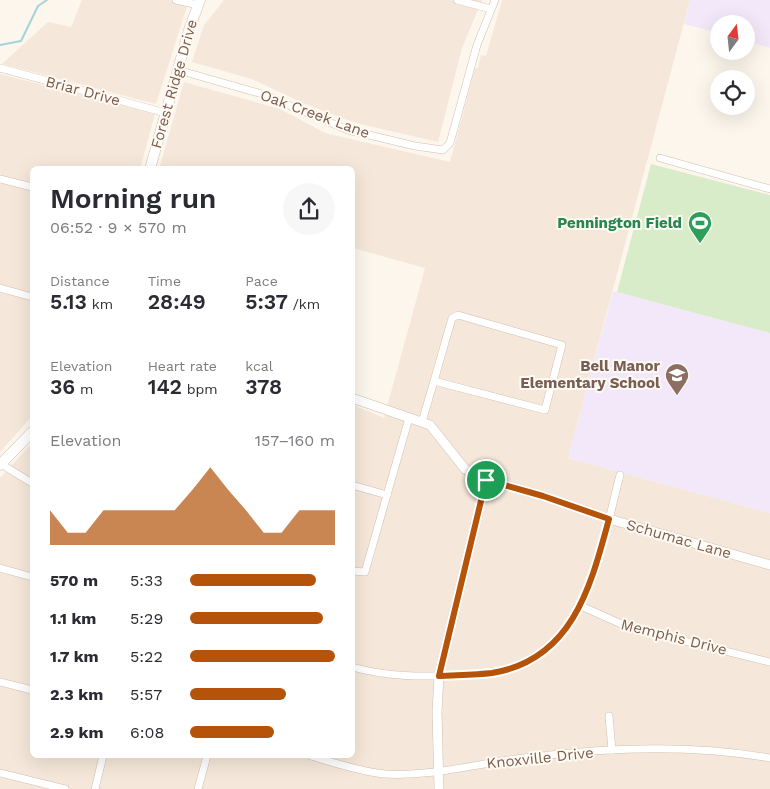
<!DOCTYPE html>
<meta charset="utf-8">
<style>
:root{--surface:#fff;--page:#f7f7f7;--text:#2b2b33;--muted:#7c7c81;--accent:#b45309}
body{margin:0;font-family:"Work Sans",sans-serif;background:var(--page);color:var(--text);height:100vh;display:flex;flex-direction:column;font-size:19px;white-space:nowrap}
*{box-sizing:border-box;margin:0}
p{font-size:16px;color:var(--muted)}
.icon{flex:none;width:28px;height:28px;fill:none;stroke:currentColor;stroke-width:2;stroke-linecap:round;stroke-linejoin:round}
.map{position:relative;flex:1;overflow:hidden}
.drawer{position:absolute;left:30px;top:166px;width:325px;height:592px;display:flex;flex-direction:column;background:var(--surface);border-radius:8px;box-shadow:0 5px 20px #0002}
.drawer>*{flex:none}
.needle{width:32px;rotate:15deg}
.fabs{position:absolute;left:710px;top:15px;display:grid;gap:10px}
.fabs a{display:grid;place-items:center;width:45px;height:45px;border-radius:50%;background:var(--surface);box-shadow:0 5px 20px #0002;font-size:25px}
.pin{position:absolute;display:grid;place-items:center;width:42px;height:42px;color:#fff;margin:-21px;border:2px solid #fff;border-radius:50%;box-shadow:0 1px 5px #0007}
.round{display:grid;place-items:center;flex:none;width:52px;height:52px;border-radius:26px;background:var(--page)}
.head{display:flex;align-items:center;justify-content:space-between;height:85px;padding:0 20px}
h1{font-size:28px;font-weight:600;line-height:38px}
.stats{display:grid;grid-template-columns:repeat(3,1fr);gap:8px;height:85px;padding:5px 20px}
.stats div{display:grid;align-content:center}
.stats b{font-size:21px;font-weight:600}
.stats small{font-size:14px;font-weight:400}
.stats p{font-size:14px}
.chart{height:140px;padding:10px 20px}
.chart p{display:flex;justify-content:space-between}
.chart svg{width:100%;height:90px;margin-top:5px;fill:var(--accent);opacity:.7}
ul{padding:0 20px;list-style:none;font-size:16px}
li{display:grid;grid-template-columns:80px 60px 1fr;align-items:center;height:38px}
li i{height:12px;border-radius:6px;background:var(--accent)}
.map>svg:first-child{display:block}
.residential{fill:#f5e8da}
.education{fill:#f3e8fa}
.green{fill:#d8ecc9}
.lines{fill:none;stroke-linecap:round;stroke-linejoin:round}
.stream{stroke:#a5d3da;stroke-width:2}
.minor-casing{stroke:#d1beb0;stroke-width:8}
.tertiary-casing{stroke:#d1beb0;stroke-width:10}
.secondary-casing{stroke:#d6c0b0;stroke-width:11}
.minor{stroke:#fff;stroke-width:7}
.tertiary{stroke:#fff;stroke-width:9}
.secondary{stroke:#fff;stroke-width:10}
.route-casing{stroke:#fff;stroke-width:10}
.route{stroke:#b45309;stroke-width:6}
.labels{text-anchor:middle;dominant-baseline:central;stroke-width:4;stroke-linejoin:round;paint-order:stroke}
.street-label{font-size:15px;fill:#7a5c4d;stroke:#fffaf3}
.leisure-label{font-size:15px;font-weight:bold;fill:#27864d;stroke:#fffaf3;text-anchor:end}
.education-label{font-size:15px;font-weight:bold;fill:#785e54;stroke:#fffaf3;text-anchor:end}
</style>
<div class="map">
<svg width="770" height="789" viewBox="0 0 770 789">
<rect width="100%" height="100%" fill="#fdf6ec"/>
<g class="residential">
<path d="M82,0H189L156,104L2,64L48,22L71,27Z"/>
<path d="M224,0H482L462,48L438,142L356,123L305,104L252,79L192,62L204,25Z"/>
<path d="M502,0H690L568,458L770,513V789H0V478L32,443V756H352L353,405L384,418L425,268L353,248L352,169H159L184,82L280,109L325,133L450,162L475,68H478L481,55L486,56Z"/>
<path d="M0,74L155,114L140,169H32V416L0,452Z"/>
</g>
<g class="education">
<path d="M690,0H770V48L746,41V24H719V33L684,24Z"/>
<path d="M613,291L770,333V513L568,458Z"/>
</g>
<path class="green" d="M651,164L770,195V333L617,292Z"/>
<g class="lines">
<path class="stream" d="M0,45L21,41L38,6L47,0"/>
<g class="minor-casing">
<g id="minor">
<path d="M176,0L198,5"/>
<path d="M457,0L491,9"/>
<path d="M0,68L166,113"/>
<path d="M178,70L262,94L348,130L415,146L443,150L450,143L477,45L495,0"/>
<path d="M660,158L770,189"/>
<path d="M0,179L32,187"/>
<path d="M0,288L32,297"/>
<path d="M458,315L562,345L545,410L434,381L452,318Z"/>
<path d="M422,422L434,381"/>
<path d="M1,464L32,483"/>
<path d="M352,485L387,495"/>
<path d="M0,568L32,577"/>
<path d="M352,571L365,572L409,418"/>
<path d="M581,606L628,627L770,662"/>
<path d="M352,667C388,677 422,677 458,675C469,674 481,674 492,673C587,657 600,551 620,475"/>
<path d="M0,682L32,690"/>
<path d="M609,716L612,750"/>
<path d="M311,756C335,763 361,772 385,774C434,777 483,762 532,757C611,747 691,744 770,758"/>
<path d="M0,773L65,789"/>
<path d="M95,789L103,756"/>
<path d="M198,789L207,756"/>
</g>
</g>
<g class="tertiary-casing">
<g id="tertiary">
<path d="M352,398L430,425L465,469L486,480L543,496L609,519L770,565"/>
<path d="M439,789L437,712L439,676L486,480"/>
</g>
</g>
<g class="secondary-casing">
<g id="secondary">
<path d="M150,169L189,30L200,0"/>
<path d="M0,465L32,432"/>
</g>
</g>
<use href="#minor" class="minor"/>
<use href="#tertiary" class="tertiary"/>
<use href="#secondary" class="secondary"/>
</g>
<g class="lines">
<g class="route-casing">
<path id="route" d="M486,480L543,496L609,519C591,585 573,660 492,673C475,675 456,675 439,676Z"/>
</g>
<use href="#route" class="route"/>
</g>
<defs>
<g id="stadium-pin" transform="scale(1.25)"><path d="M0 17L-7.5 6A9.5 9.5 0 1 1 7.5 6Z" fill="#2e9e5b" stroke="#fffaf3"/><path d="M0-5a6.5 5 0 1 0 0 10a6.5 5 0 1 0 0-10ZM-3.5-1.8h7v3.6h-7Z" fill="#fff"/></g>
<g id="school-pin" transform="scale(1.25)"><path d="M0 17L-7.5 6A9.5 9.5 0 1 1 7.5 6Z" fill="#8d6e63" stroke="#fffaf3"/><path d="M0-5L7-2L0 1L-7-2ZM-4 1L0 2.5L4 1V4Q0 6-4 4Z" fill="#fff"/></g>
</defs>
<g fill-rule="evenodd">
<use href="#stadium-pin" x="700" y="223"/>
<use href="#school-pin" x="677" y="375"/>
</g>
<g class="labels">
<g class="street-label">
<text transform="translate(174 84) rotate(-74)">Forest Ridge Drive</text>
<text transform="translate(83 91) rotate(15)">Briar Drive</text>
<text transform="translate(315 114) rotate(20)">Oak Creek Lane</text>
<text transform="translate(679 539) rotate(16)">Schumac Lane</text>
<text transform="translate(674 637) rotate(14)">Memphis Drive</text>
<text transform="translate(540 758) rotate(-6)">Knoxville Drive</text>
</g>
<g class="leisure-label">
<text x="682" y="223">Pennington Field</text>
</g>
<g class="education-label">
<text x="660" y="366">Bell Manor<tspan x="660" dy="17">Elementary School</tspan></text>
</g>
</g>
</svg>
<div class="fabs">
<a><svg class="needle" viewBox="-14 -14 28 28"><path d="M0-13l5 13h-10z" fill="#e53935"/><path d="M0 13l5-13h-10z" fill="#7c7c81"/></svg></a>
<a><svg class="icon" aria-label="locate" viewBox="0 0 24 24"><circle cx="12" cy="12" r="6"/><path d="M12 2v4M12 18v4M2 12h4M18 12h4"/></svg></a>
</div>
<div class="pin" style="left:486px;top:480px;background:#1e9e55"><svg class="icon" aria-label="arrive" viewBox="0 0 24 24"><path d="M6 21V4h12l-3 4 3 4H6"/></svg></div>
<section class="drawer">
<div class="head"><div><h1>Morning run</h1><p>06:52 · 9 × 570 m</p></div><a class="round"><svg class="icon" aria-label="share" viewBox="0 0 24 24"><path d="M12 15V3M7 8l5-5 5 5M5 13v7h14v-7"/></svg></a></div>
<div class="stats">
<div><p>Distance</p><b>5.13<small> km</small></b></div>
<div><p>Time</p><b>28:49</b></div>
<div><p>Pace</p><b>5:37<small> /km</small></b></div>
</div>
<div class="stats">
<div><p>Elevation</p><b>36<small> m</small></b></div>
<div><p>Heart rate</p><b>142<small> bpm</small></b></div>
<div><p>kcal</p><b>378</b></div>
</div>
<div class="chart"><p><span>Elevation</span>157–160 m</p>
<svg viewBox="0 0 160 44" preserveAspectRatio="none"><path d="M0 44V27L10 38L20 38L30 27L40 27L50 27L60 27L70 27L80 17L90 6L100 17L110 27L120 38L130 38L140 27L150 27L160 27V44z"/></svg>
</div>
<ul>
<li><b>570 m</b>5:33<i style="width:87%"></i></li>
<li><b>1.1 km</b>5:29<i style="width:92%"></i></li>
<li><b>1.7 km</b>5:22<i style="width:100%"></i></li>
<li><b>2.3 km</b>5:57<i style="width:66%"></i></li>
<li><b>2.9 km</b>6:08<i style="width:58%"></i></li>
</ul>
</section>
</div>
